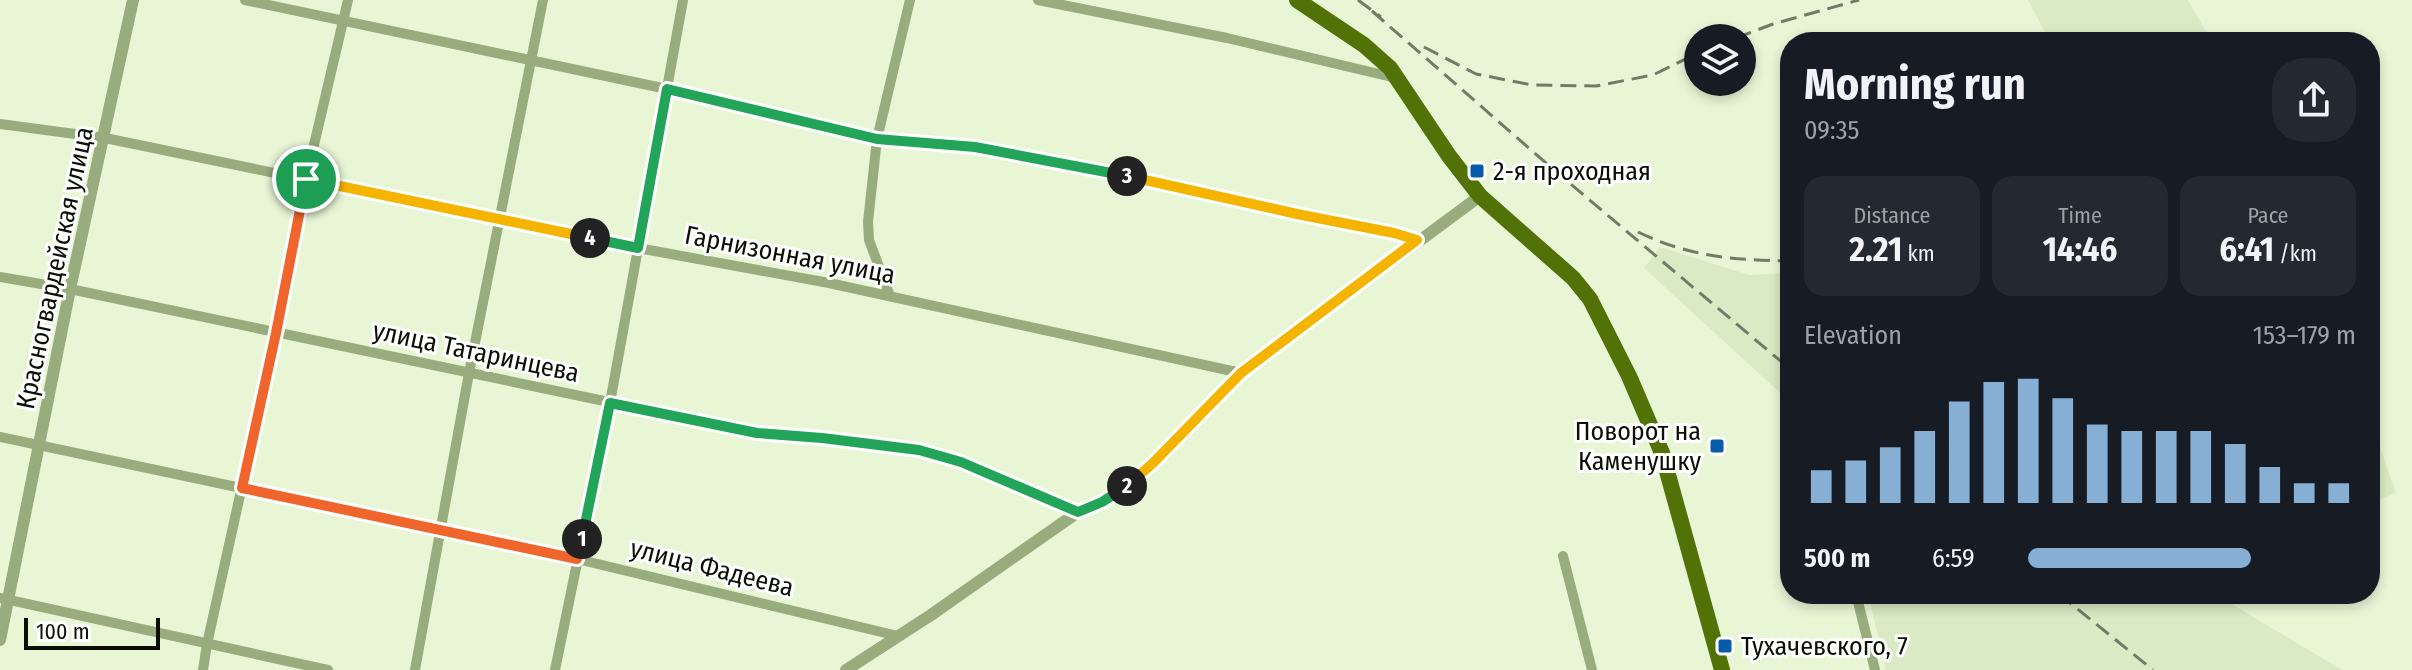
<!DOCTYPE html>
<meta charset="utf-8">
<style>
:root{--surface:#171b24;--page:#242831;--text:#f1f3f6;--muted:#9ea1a6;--accent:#87afd3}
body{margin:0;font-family:"Fira Sans Condensed",sans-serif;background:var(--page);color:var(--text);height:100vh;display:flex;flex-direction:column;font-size:30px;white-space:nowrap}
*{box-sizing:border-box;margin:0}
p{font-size:26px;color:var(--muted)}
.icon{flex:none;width:44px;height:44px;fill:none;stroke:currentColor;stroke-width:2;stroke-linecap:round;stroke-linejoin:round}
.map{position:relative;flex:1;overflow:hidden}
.details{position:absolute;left:1780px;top:32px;width:600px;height:572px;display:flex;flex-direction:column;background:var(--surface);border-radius:32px;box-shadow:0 4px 12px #0003}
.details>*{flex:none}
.controls{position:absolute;left:1684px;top:24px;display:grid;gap:16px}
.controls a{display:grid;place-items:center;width:72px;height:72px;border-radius:50%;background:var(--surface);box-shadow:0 4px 12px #0003;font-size:40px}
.scale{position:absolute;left:24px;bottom:20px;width:136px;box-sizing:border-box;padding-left:8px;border:4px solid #0a0e05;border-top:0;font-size:22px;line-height:28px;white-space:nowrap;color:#0a0e05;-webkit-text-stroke:6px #fff;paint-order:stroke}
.pin{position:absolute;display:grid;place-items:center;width:68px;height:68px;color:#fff;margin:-34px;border:4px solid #fff;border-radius:50%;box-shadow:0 2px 8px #0007}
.km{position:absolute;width:40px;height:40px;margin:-20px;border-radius:50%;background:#222;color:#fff;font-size:22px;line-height:40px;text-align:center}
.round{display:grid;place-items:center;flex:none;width:84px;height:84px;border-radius:32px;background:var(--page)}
.summary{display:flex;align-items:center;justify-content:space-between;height:136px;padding:0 24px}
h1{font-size:44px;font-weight:700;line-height:60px}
.stats{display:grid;grid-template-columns:repeat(3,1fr);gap:12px;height:136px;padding:8px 24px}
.stats div{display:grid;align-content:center;border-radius:20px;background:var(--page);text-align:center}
.stats b{font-size:34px;font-weight:700}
.stats small{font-size:22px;font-weight:400}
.stats p{font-size:22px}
.chart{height:224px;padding:16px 24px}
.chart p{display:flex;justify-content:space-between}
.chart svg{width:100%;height:144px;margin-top:8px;stroke:var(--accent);stroke-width:6}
ul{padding:0 24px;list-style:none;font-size:26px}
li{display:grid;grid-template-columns:128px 96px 1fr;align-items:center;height:60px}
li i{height:20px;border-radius:10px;background:var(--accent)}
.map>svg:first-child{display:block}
.built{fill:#daeac4}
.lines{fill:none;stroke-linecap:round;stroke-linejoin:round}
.minor{stroke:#98ac7e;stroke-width:10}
.tertiary{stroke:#98ac7e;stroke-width:12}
.primary{stroke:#527107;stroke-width:16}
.rail{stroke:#727b67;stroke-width:3;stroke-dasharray:16 8;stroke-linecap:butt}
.split-1-casing{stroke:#fff;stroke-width:16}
.split-2-casing{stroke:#fff;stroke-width:16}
.split-3-casing{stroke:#fff;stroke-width:16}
.split-4-casing{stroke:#fff;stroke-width:16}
.split-5-casing{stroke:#fff;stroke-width:16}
.split-1{stroke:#f0652b;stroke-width:10}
.split-2{stroke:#22a559;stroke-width:10}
.split-3{stroke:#f5b400;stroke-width:10}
.split-4{stroke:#22a559;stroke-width:10}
.split-5{stroke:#f5b400;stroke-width:10}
.poi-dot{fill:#065ca9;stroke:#fff;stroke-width:3}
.labels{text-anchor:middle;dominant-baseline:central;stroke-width:6;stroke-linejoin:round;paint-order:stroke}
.poi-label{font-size:26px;fill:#0a0e05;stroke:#fff;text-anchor:start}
.street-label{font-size:26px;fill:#0a0e05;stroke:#fff}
</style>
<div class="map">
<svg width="2412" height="670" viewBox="0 0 2412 670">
<rect width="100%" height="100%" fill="#e8f6d6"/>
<g class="built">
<path d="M2028,0H2188L2212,42H2050Z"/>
<path d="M1660,247L1749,275L1790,273V402L1644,268Z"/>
<path d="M2370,418L2396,493L2370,504Z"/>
<path d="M1868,594H2215L2342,670H1886Z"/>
</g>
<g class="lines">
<g class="minor">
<path d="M245,0L667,89L877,139L975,147L1091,168L1297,214L1394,233L1417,240"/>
<path d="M1038,0L1227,38L1396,78"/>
<path d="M0,124L105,138L638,248L829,283L1241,373"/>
<path d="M0,277L70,289L757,433C812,441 869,439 923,451C977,463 1028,490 1078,512"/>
<path d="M890,296L869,240L868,222L877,139L910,0"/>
<path d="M0,437L577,559L898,636"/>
<path d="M1563,556L1592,670"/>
<path d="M1856,594L1875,670"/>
<path d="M0,598L328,670"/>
<path d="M203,670L207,644L276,333L306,179L348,0"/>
<path d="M415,670L469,373L543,0"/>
<path d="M555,670L610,403L683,0"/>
</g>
<g class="tertiary">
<path d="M0,640L70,289L133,0"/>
<path d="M846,670L931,615L1078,512L1102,502L1135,480L1241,373L1480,196"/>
</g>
<path class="primary" d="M1297,0L1364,45L1390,68L1449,156L1480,196L1573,278L1590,299L1629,376L1662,453L1722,670"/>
<g class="rail">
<path d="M1358,0L1381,17"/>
<path d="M1372,11L1554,170L1790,369"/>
<path d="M1736,38L1773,24L1859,0"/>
<path d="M1424,47L1476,74L1532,85L1596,86L1653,75L1698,53"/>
<path d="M1638,232C1690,257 1733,260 1790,261"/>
<path d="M2059,594L2153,670"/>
</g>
</g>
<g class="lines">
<g class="split-1-casing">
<path id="split-1" d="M306,179L276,333L242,488L577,559L582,539"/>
</g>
<g class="split-2-casing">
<path id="split-2" d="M582,539L610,403L757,433L822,438L919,450L961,462L1078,512L1102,502L1127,486"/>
</g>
<g class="split-3-casing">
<path id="split-3" d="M1127,176L1297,214L1394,233L1417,240L1241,373L1153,463L1127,486"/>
</g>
<g class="split-4-casing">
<path id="split-4" d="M590,238L638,248L667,89L877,139L975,147L1127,176"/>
</g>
<g class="split-5-casing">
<path id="split-5" d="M306,179L590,238"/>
</g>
<use href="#split-1" class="split-1"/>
<use href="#split-2" class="split-2"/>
<use href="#split-3" class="split-3"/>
<use href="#split-4" class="split-4"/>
<use href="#split-5" class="split-5"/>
</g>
<g class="poi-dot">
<rect x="1469" y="163" width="16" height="16" rx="4"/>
<rect x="1709" y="438" width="16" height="16" rx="4"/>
<rect x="1717" y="638" width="16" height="16" rx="4"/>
</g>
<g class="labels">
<g class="poi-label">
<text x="1493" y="171">2-я проходная</text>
<text x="1701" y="431" text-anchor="end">Поворот на<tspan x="1701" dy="30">Каменушку</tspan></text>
<text x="1741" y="646">Тухачевского, 7</text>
</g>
<g class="street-label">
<text transform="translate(790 255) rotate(11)">Гарнизонная улица</text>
<text transform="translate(55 268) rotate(-78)">Красногвардейская улица</text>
<text transform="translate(476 352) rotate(12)">улица Татаринцева</text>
<text transform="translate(712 568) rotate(14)">улица Фадеева</text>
</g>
</g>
</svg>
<div class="controls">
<a><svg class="icon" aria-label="layers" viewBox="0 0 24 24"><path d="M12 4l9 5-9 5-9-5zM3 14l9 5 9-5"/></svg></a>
</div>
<div class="scale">100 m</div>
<div class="pin" style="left:306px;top:179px;background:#1e9e55"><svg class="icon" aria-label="arrive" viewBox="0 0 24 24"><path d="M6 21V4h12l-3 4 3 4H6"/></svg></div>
<b class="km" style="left:582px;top:539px">1</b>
<b class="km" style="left:1127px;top:486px">2</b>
<b class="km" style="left:1127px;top:176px">3</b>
<b class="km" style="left:590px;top:238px">4</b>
<section class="details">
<div class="summary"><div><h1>Morning run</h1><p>09:35</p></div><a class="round"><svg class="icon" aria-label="share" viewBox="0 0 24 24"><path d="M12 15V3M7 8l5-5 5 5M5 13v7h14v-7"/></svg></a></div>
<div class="stats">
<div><p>Distance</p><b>2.21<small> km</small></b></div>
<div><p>Time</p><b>14:46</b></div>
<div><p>Pace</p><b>6:41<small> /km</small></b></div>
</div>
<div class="chart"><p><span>Elevation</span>153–179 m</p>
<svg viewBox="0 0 160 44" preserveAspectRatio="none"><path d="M5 44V34M15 44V31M25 44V27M35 44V22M45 44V13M55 44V7M65 44V6M75 44V12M85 44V20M95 44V22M105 44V22M115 44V22M125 44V26M135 44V33M145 44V38M155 44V38"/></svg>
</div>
<ul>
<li><b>500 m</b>6:59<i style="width:68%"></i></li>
</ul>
</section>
</div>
